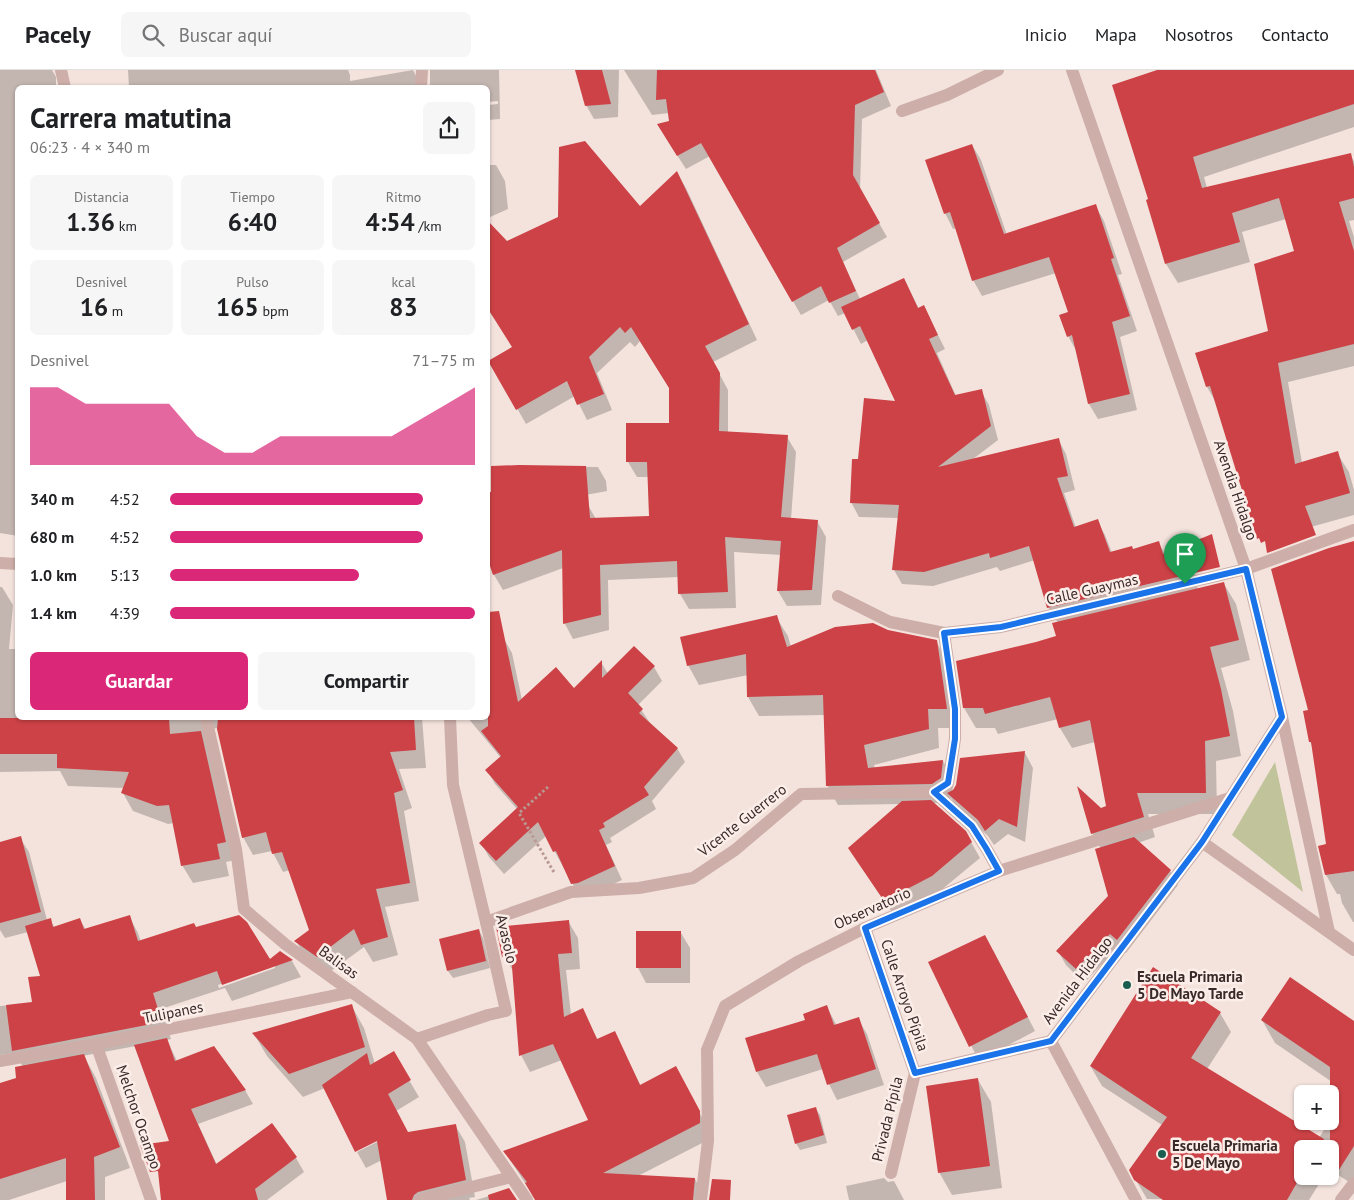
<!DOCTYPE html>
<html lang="es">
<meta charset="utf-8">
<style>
:root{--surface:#fff;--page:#f6f6f6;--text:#202124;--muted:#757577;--line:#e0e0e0;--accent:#db2777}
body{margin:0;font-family:"PT Sans",sans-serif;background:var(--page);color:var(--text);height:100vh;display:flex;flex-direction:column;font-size:19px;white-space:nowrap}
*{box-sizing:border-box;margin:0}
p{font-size:16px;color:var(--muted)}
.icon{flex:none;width:28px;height:28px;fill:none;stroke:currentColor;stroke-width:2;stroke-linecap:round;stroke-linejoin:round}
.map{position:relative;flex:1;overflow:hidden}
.sheet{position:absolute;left:15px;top:15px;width:475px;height:635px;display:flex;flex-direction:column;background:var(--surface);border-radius:8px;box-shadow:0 1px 4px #0004}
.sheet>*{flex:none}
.tools{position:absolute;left:1294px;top:1015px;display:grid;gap:10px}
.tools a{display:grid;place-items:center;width:45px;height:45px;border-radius:8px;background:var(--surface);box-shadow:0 1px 4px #0004;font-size:25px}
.pin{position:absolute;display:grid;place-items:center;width:42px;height:42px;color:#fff;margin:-51px -21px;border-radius:50% 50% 50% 0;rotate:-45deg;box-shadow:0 0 5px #0007}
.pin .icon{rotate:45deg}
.round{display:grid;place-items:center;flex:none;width:52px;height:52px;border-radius:8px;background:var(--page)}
.head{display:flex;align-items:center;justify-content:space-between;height:85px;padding:0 15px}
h1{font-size:28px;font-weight:700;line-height:38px}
.figures{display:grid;grid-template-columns:repeat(3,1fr);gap:8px;height:85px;padding:5px 15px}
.figures div{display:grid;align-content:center;border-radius:8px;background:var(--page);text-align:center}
.figures b{font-size:25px;font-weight:700}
.figures small{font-size:14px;font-weight:400}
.figures p{font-size:14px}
.chart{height:140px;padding:10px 15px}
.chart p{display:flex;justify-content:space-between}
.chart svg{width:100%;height:90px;margin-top:5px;fill:var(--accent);opacity:.7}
.primary-button{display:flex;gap:10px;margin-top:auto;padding:10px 15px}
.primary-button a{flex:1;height:58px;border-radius:8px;background:var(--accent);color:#fff;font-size:20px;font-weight:700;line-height:58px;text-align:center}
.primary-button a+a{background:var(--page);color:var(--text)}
ul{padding:0 15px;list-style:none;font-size:16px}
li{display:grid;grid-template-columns:80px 60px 1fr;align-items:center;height:38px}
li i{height:12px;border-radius:6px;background:var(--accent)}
header{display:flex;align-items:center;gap:30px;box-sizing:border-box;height:70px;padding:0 25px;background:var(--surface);border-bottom:1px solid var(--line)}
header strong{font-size:24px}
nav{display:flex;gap:28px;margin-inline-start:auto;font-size:18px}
.search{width:350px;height:45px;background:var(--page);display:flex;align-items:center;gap:12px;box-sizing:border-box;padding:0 18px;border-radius:8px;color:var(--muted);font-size:19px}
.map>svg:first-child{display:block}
.green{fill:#c1c49b}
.shadow{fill:#0003;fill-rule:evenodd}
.building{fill:#cc4246}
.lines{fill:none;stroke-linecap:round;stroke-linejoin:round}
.path{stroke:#b99892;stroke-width:3;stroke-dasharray:2.5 2.5;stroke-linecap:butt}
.lane{stroke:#cdaea8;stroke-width:12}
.street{stroke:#cdaea8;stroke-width:12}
.route-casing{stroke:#fff;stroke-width:10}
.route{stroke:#1a73e8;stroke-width:6}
.poi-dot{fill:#1b5d4f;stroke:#fbeee9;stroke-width:2}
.labels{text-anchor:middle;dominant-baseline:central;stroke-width:5;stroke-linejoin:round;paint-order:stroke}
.street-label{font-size:15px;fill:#392928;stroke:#fbeee9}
.poi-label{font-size:15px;font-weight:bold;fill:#392928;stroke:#fbeee9;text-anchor:start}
</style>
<header>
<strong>Pacely</strong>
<div class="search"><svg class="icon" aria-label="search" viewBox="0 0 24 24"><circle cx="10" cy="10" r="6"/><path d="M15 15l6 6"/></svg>Buscar aquí</div>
<nav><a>Inicio</a><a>Mapa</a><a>Nosotros</a><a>Contacto</a></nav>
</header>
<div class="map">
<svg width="1354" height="1130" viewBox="0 0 1354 1130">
<rect width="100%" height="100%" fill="#f4e3dd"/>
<path class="green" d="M1275,692L1303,822L1232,765Z"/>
<g class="shadow">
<path d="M0,0H52L56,7V18H18V466L0,463Z"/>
<path d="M128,0H348L350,5V11L413,0L422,18H129Z"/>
<path d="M430,0H499L500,49L488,50V35L498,34V31L488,32V18H430Z"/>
<path d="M577,0H619L618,47L594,49L586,35Z"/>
<path d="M624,0H876L891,36L862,49L860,120L887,167L843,192L860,229L904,209L919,239L924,237L945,279L937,283L956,326L981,321L989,335L998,370L973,389L1058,369L1066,384L1075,420L1064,423L1076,458L1097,451L1105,465L1112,483L1133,480L1158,472L1165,484L1191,491L1198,520L1224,514L1236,534L1250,590L1221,598L1233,641L1241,686L1216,691L1217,744H1148L1155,767L1138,773L1170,801L1178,815L1126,883L1118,877L1084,913L1066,895L1058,881L1110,826L1101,779L1092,763L1101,739L1107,737L1095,672L1072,678L1060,658L1058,649L998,664L995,658H976L964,638L1057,567L1058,553L1048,537L1035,490L1000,501L997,497L933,516L902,514L894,500L899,448L859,447L851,432L859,391L897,332L868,270L861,274L845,243L838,246L829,230L801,245L710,86L686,99L666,68L671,52L669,43L652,45Z"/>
<path d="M1161,0H1354V57L1204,107L1207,118L1350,85L1354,91V150L1349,151L1354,167V296L1288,312L1302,393L1337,383L1349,402L1354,420V445L1264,470L1217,334L1207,317L1269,261L1296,182L1286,149L1242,162L1250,192L1178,213L1166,194L1148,130Z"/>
<path d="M972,75L981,90L1007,165L1095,135L1104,151L1122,204L1118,205L1137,261L1120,267L1137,340L1098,349L1089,334L1077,282L1068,266L1069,243L1056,203L982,226L973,210L957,158L953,159L945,143Z"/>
<path d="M488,95H496L505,111L508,139L488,148Z"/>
<path d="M677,103L686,118L757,270L713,292L728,320V363L787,367L796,382L791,449L817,451L826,467L821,535L787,536L778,521L781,485L734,482L736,538L689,539L680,524L679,507L608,510L609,560L573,569L565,554L563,498L503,520L494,505L488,486V472L589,437L596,449L650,447L649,407H637L628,392L670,354V319L640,271L635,277L630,272L597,303L612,340L587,350L575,326L526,354L490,291L513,278L488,238V153L507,173L640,138Z"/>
<path d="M519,396L598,397L606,411L607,421L500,441Z"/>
<path d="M1354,472V852H1353L1342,833L1340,824H1337L1326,805L1328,776L1313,677L1310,672L1305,642L1309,641Z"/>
<path d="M0,517H2L13,535L9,579H18V648H276L291,724L302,723L301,648H422L426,698L399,699L412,738L404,741L419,831L385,837L398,885L373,892L364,877L327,904L306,888L296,871L311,860L290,800L283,802L272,781L253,785L243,767L218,658L211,659L235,790L226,792L229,806L193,813L182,795L174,753L168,754L133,741L123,723L124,718L68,716L60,701L0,702Z"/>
<path d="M776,547L788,566L791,577L888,561L936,571L947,591L957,658H938L939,678L874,695L875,699L943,691L954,711L952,723L1025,683L1033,698L1025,772L1008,764L994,775L988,766L958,739L951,728L943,733H932L971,772L980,788L940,821L894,845L849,778L901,734L838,735L827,715L825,645L759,646L748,627V605L699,615L688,595Z"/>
<path d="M504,569L512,583L522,630L574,619L601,592L608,604L654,597L662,611L638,635L650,653L677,678L685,692L652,731L656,739L610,768L612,772L606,775L622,810L587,827H580L546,766L504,804L489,787L481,773L517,739L495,714L487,700L501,688L468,648H488V573Z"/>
<path d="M20,768L29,782L47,850H50L55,858L80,850L86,860L129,846L138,863L141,872L196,859L269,890L280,882L292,891L301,907L232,931L225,918L161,939L171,969L167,970L177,991L245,1020L253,1034L198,1054L217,1095L271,1055L296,1088L304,1102L267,1130H163L171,1072L136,976L23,997L15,983L0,985V936L33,933L41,907L28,862L5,868L0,860V773ZM275,895V898L219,918L218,915Z"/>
<path d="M568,851L578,868L580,899L566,900L571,945L582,940L598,970L614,963L641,1016L676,998L708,1059V1070L638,1106L695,1109L704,1126V1130H536L505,1082L590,1051L562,990L530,1002L521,985L514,902L503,886L497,858ZM517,882L518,884L507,887V884Z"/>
<path d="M479,860L483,868L490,898L453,908L448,901Z"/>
<path d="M681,863L690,878V913H646L638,898Z"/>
<path d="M993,880L1035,961L979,991L929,892Z"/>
<path d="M351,935L364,958L375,994L393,983L419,1027L396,1041L408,1064L455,1055L465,1072L475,1127L469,1128L470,1130H388L382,1090L366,1098L357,1082L383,1069L325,1018L303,1027L267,986L254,964Z"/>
<path d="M827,937L837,956L858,949L867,964L884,1015L837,1030L829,1014L823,999L766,1017L757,1002L807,950Z"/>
<path d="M1220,943L1231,962L1207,999L1319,1068L1330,1050L1354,1031V1115L1330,1100V1079H1302V1106H1324L1309,1130L1147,1129L1130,1100L1162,1055L1102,1016L1091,997Z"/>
<path d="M1262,950L1354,952V1027L1275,973Z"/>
<path d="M85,988L96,1008L130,1098L105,1107V1130H67V1111L9,1130H0V1015Z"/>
<path d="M978,1010L991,1032L1002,1118L952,1125L939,1102Z"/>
<path d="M815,1038L820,1045L827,1073L800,1080L796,1073Z"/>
<path d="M884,1108L888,1112L894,1111L904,1130H849L846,1116Z"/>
<path d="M509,1120L516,1130H476Z"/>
</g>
<g class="building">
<path d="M575,0H602L611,34L585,36Z"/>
<path d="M657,0H875L884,22L855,35L853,105L880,153L837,178L856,221L829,233L821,216L792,232L701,73L677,86L657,54L669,51L666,29L656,30Z"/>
<path d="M1157,0H1354V34L1193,87L1202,118L1351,83L1354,97V128L1339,132L1354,181V274L1278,293L1295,394L1338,381L1350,423L1305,436L1316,465L1267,483L1265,471L1261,473L1259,468L1257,469L1210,316L1206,317L1195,283L1268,261L1254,194L1294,181L1279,128L1232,143L1240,172L1165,194L1146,130L1148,129L1112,15Z"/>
<path d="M585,71L640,136L677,101L749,254L705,276L720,303L719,361L788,365L781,447L818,450L812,520L777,521L781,471L725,467L728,522L678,524L677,491L600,495L601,545L563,554L562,480L493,505L488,490V422H491V396L519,395L586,396L590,448L649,446L647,392H626V353H669V318L631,257L625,263L620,257L589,287L604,324L577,335L567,311L516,340L488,291L512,277L488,239V151L507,171L558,147L559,77Z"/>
<path d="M972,74L1004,164L1096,134L1114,188L1111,189L1130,246L1112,252L1130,324L1088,334L1072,265L1067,267L1059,245L1068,242L1049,187L972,211L950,142L944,144L925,90Z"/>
<path d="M904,208L918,238L924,235L938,265L929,269L955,325L982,319L991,356L938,397L1059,368L1068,406L1057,408L1074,457L1098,449L1110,482L1132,476L1133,479L1159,471L1163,484L1212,464L1220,497L1047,538L1029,476L990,488L989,483L924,502L892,500L899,435L850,433L852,389H858L864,328L895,331L860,256L852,260L841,237Z"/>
<path d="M1354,471V801L1325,805L1318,776L1326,774L1311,672H1309L1303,641L1308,640L1271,499L1329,478Z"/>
<path d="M1224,512L1239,570L1210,577L1221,619L1230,666L1205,671L1206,723H1137L1144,747L1091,764L1077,716L1101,738L1106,736L1090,650L1059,658L1050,627L985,644L983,638H963L956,591L1036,572L1056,566L1052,553Z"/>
<path d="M499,541L518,632L556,597L574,618L602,590V608L634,576L655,596L628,623L643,639L639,643L678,678L644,717L649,725L603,753L605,757L599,760L615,796L578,813L571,814L556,781L553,782L538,752L496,791L479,773L518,737L485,700L501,686L481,661L488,656V542Z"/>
<path d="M777,545L787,577L835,557L873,553L888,560L937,570L947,639H928L929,659L864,675L868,698L943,690L941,708L932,714L826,716L823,625L747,627L746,584L687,596L680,567Z"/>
<path d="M0,648H169L170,664L201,661L226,772L217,774L220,789L181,796L169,735L157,736L121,723L129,702L57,698V684H0Z"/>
<path d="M218,648H414L416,680L390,682L403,720L394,723L410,813L376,819L388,867L361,875L354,859L317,887L294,871L309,860L282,782L272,784L266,762L242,768L217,659Z"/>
<path d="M1025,681L1017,757L999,749L985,761L978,750L947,723L953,720L956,715L960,688Z"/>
<path d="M931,730L966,761L972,772L932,806L884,831L848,778L902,731Z"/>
<path d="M21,766L41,842L0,853V772Z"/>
<path d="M1134,767L1171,800L1117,870L1110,864L1076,899L1056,881L1108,826L1095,779Z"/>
<path d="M130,845L138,871L194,853L196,857L239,845L247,852L270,889L280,881L293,890L222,915L217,901L153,923L162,952L12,981L6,935L32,932L28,907L40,906L25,856L51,848L53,857L80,848L84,859Z"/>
<path d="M569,850L572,883L558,884L564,947L583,938L597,969L615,961L640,1015L676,996L700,1041V1053L603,1103L695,1108L693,1130H535L525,1113L527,1112L503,1081L588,1050L553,974L519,986L511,884L502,887L496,857Z"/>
<path d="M479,859L486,891L447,901L439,869Z"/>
<rect x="636" y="861" width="45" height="37"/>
<path d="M985,865L1028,947L969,977L928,892Z"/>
<path d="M1153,897L1221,942L1191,988L1324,1069L1318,1079H1302V1104L1287,1130H1163L1134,1110L1129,1100L1167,1047L1090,996Z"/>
<path d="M1290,907L1354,951V1076L1330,1114V997L1261,950Z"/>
<path d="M352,934L365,977L289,1004L252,963Z"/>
<path d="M827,935L834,955L859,947L876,999L827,1015L817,984L756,1002L745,968L805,950L803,944Z"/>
<path d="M167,968L175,991L214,976L246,1020L191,1039L216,1094L272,1053L297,1087L255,1119L258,1130H161L158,1101L150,1102L140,1075L169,1071L134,975Z"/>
<path d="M394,981L411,1010L388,1024L408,1062L456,1054L466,1110L418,1122L414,1125L412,1130H387L377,1071L355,1082L322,1015L367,983L370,995Z"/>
<path d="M84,984L120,1077L94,1087L95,1130H66V1088L0,1109V1013L16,1008L15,997Z"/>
<path d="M978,1008L990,1096L938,1103L926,1016Z"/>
<path d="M816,1037L824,1065L795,1074L787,1045Z"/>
<path d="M712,1109L731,1110L730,1130H709Z"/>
<path d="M509,1118L517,1130H489L488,1125Z"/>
</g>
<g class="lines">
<path class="path" d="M548,717L519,743L555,804"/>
<g class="lane">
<path d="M96,974L151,1130"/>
<path d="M0,991L96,974L352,922"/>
<path d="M420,1130L511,1107"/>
</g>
<g class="street">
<path d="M61,0L65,18"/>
<path d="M1072,0L1246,499L1282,647L1329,862"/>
<path d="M421,18L422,0"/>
<path d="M902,41L947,25L998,0"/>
<path d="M0,493L18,494"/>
<path d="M838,526L890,552L944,563L1001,557L1246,499L1354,460"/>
<path d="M206,648L236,779L244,839L285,874L417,969L527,1130"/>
<path d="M934,722L948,713L955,669V639L944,563"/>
<path d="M1202,772L1354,880"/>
<path d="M486,852L571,822L639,818L693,808L735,780L801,724L934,722L972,756L986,778L999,801"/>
<path d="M865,858L915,1003"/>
<path d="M417,969L488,945L506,941L486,852L453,715L450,648"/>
<path d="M915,1003L1051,971"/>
<path d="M891,1103L915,1003"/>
<path d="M701,1130L708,1071L707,980L725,936L799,891L865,858L999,801L1230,728"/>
<path d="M1136,1130L1051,971L1202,772L1282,647"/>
<path d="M1341,1130L1354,1113"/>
</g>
</g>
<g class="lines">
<g class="route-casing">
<path id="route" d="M1246,499L1282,647L1202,772L1051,971L915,1003L865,858L999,801L986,778L972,756L934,722L948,713L955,669V639L944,563L1001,557Z"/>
</g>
<use href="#route" class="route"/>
</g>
<g class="poi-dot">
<circle cx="1127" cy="915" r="5"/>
<circle cx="1162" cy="1084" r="5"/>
</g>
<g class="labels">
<g class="street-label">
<text transform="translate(1236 420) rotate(71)">Avendia Hidalgo</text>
<text transform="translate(1092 519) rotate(-13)">Calle Guaymas</text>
<text transform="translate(742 750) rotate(-38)">Vicente Guerrero</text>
<text transform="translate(872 838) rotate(-24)">Observatorio</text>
<text transform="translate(507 869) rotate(77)">Avasolo</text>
<text transform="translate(339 892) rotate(36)">Balisas</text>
<text transform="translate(1077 910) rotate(-53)">Avenida Hidalgo</text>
<text transform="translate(905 925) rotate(71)">Calle Arroyo Pípila</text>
<text transform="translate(173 942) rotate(-11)">Tulipanes</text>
<text transform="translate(139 1047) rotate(71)">Melchor Ocampo</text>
<text transform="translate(887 1049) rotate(-76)">Privada Pípila</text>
</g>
<g class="poi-label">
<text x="1137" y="906">Escuela Primaria<tspan x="1137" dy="17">5 De Mayo Tarde</tspan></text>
<text x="1172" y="1075">Escuela Primaria<tspan x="1172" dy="17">5 De Mayo</tspan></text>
</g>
</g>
</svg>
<div class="tools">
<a>+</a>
<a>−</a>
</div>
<div class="pin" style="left:1185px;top:514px;background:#1e9e55"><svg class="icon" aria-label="arrive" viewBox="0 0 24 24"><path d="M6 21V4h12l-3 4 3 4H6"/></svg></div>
<section class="sheet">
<div class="head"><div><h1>Carrera matutina</h1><p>06:23 · 4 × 340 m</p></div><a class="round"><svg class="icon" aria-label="share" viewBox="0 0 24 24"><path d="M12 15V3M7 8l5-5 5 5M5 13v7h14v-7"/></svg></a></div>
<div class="figures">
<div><p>Distancia</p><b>1.36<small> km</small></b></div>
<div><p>Tiempo</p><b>6:40</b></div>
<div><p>Ritmo</p><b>4:54<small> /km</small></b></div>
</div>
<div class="figures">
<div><p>Desnivel</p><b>16<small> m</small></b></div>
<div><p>Pulso</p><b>165<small> bpm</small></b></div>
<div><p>kcal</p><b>83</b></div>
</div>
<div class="chart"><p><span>Desnivel</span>71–75 m</p>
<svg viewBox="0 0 160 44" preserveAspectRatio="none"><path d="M0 44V6L10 6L20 14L30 14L40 14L50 14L60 30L70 38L80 38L90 30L100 30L110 30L120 30L130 30L140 22L150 14L160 6V44z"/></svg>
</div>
<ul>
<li><b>340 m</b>4:52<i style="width:83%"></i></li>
<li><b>680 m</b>4:52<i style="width:83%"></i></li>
<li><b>1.0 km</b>5:13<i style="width:62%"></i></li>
<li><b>1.4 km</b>4:39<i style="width:100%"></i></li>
</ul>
<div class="primary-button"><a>Guardar</a><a>Compartir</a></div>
</section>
</div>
